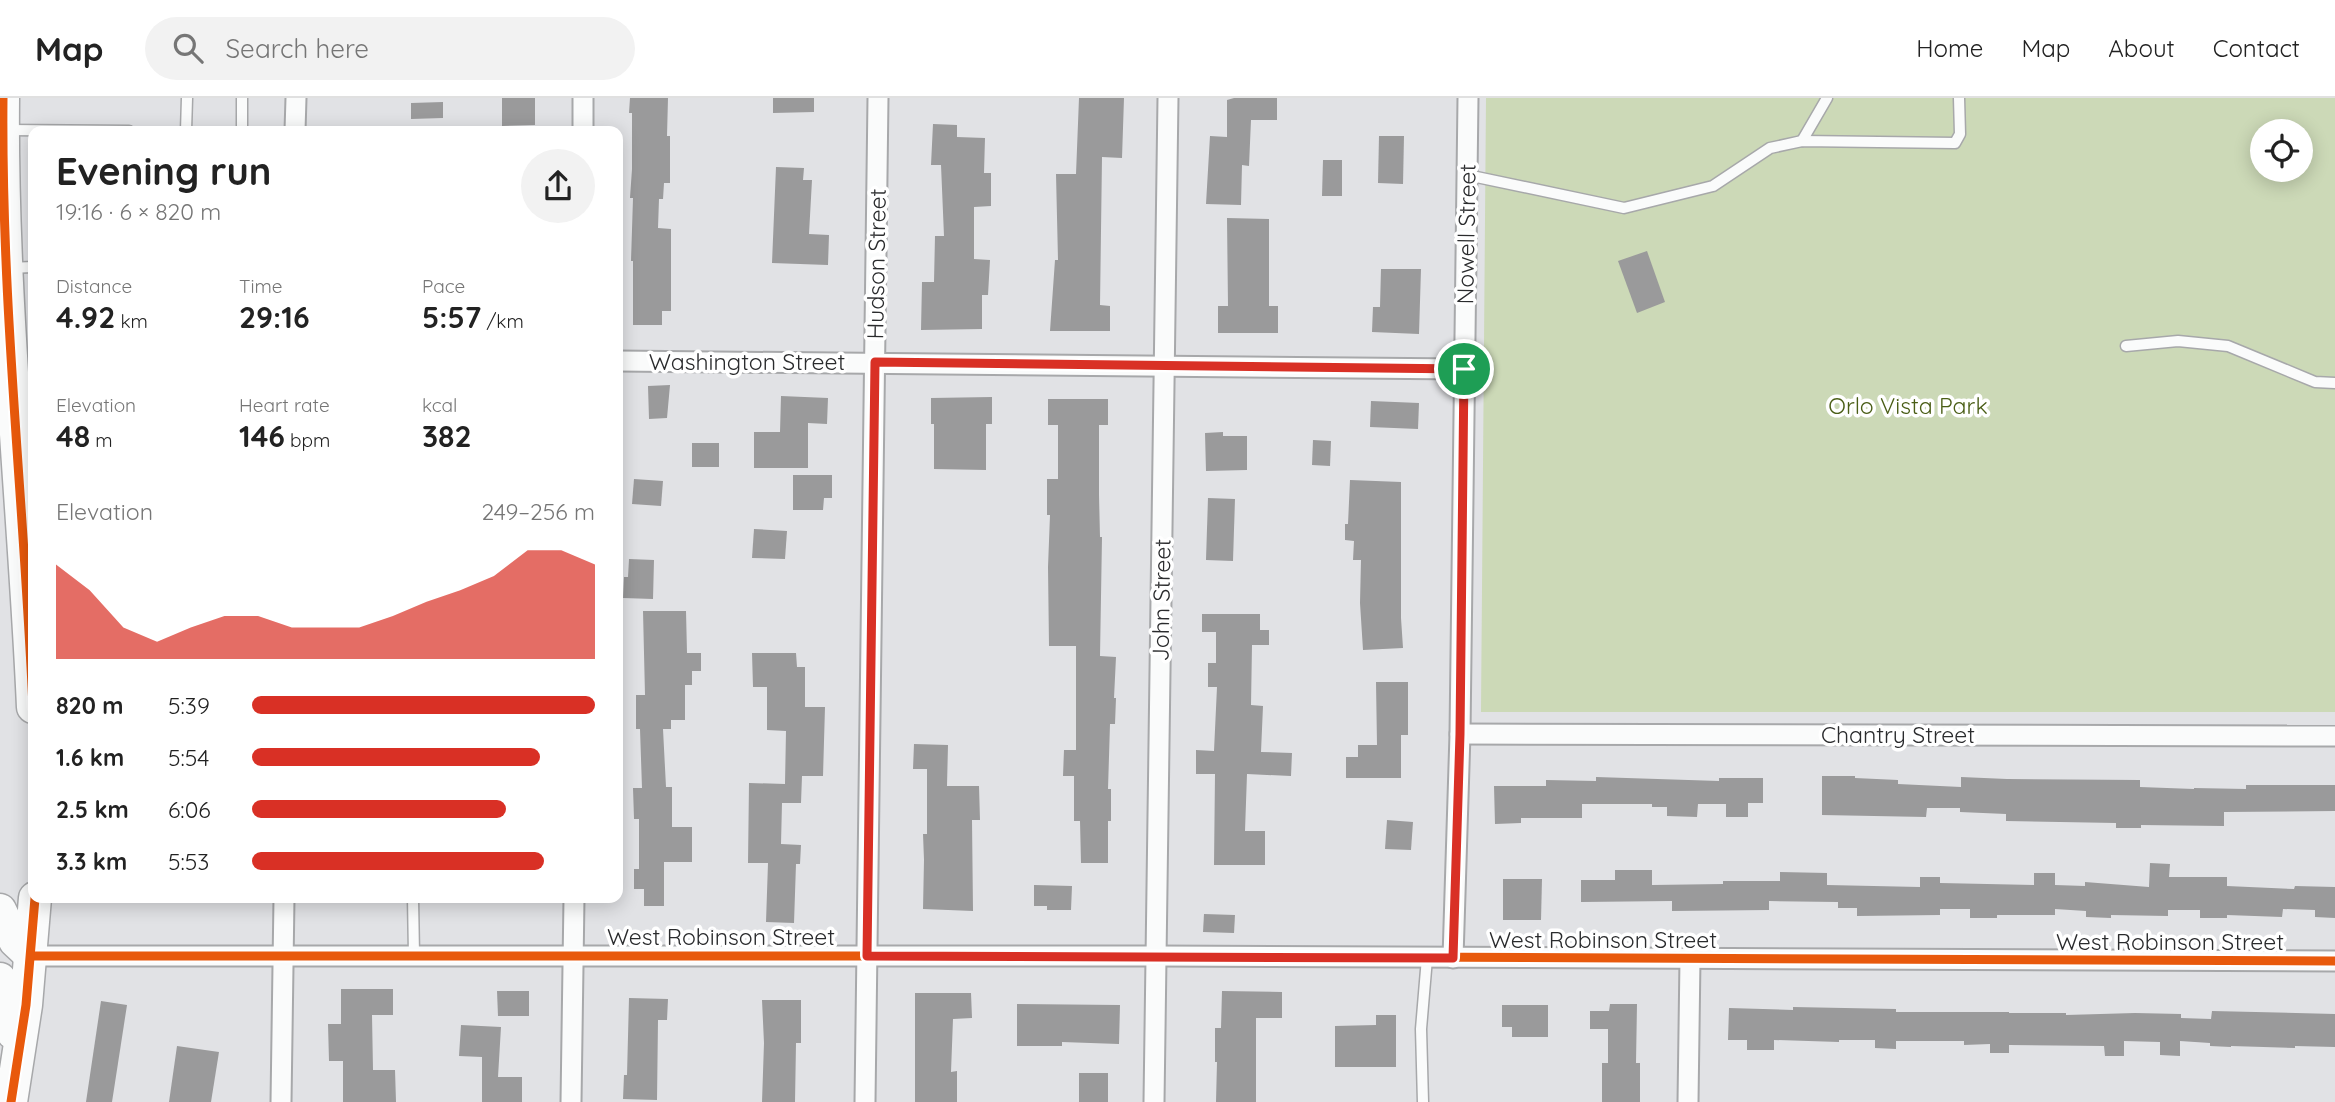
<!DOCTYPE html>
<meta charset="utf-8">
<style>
:root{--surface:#fff;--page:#f2f2f2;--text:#222;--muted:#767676;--line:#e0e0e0;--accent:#d93025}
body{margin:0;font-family:Quicksand,sans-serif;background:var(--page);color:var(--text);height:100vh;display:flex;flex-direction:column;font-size:26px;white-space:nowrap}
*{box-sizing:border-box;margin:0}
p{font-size:23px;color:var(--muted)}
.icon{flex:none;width:38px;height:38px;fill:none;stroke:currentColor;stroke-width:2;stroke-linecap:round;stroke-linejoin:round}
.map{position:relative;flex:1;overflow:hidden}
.sheet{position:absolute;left:28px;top:28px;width:595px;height:777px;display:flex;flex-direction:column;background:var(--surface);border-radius:14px;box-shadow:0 4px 18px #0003}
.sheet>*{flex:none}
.fabs{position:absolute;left:2250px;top:21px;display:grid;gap:14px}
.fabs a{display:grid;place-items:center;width:63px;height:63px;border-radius:50%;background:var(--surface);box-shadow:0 4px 18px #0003;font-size:35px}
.pin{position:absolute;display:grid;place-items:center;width:60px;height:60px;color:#fff;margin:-30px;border:4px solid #fff;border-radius:50%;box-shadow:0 2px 7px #0007}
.round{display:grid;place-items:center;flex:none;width:74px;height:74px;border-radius:37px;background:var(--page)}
.summary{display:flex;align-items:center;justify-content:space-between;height:119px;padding:0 28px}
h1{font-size:38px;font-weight:700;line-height:52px}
.figures{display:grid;grid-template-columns:repeat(3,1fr);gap:10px;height:119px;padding:7px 28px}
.figures div{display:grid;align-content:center}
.figures b{font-size:30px;font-weight:700}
.figures small{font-size:19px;font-weight:400}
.figures p{font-size:19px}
.chart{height:196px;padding:14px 28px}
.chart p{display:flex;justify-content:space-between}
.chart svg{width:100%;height:126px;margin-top:7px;fill:var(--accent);opacity:.7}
ul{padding:0 28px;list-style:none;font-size:23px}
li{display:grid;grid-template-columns:112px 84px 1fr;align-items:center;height:52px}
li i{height:18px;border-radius:9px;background:var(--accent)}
header{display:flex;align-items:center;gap:42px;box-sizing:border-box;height:98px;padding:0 35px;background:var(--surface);border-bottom:2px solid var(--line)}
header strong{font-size:33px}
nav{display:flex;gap:38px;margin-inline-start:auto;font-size:24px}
.search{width:490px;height:63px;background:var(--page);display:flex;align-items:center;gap:18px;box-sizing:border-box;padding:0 24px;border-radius:38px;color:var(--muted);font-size:26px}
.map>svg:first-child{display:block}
.green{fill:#ccd9b7;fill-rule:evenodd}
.building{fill:#9a9a9b}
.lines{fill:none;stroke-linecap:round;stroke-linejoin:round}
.service-casing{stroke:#a7a8aa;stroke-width:13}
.minor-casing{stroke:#a7a8aa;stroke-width:23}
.primary-casing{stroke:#a7a8aa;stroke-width:35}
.service{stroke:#fafbfb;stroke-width:10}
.minor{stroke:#fafbfb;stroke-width:19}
.primary{stroke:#fafbfb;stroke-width:32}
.cycleway-casing{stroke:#fff;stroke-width:13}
.cycleway{stroke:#e8590c;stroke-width:9}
.route-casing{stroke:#fff;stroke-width:14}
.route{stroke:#d93025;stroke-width:9}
.labels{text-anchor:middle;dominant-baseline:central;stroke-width:7;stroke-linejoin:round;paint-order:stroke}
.street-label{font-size:23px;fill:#2a2b2d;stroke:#fff}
.park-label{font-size:23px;fill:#4a5e16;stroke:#fff}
</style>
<header>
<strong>Map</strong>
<div class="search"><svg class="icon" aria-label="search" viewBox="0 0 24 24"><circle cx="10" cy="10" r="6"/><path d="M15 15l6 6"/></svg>Search here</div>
<nav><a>Home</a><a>Map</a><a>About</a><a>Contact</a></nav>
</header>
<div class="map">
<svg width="2335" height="1004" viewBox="0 0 2335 1004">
<rect width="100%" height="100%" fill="#e1e2e5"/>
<path class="green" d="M1486,0H2335V614H1481ZM2263,33H2301V72H2263Z"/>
<g class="building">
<path d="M502,0H535V27L502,28Z"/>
<path d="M630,0H668L667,38H670V85H664L663,101H659L658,130L671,131V213H662V227H633V163H631L633,100H630L632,71V15H629Z"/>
<path d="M773,0H814V14L773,15Z"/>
<path d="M1079,0H1124L1122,60L1102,59L1100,207L1110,208V233H1050L1055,162H1058L1056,76H1076Z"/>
<path d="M1234,0H1277V22H1251L1249,68L1242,67L1241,107L1206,106L1210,38L1227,39V2Z"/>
<path d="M443,4V20L411,21V5Z"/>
<path d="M933,26L957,27V39L985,40L984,75H991V108L974,109V161L990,162L988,197H982V231L921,232L922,184H934L935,138H944L941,67H931Z"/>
<path d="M1379,38H1404L1403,86L1378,85Z"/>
<path d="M1323,62H1342V98H1322Z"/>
<path d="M776,69L804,70L803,82H812L809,136L829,137L828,167L772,165Z"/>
<path d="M1227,120L1269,121V208H1278V235H1218V208H1228Z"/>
<path d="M1647,153L1665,204L1637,215L1618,163Z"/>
<path d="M1381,171H1421L1419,236L1372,234L1373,209H1380Z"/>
<path d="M670,287L667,320L649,321L648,288Z"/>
<path d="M781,298L828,300L827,326L808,325V370H754V334H780Z"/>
<path d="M992,299V326H986V372L934,371V326H931V300Z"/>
<path d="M1048,301H1108V327H1099V397L1100,439H1102L1100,558L1116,559L1114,600H1116L1115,626H1110L1108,691H1111V723H1108V765H1081L1080,723H1074V678H1063L1064,652H1076V548H1049L1048,469L1050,417H1047V381H1058V327H1048Z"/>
<path d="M1371,303L1419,305L1418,331L1370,329Z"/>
<path d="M1223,334V338H1247V372L1206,373L1205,335Z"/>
<path d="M1313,342L1331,343L1330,368L1312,367Z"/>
<rect x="692" y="345" width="27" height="24"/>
<path d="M793,377H832V400H824L823,412H793Z"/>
<path d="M634,381L663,383L661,408L632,406Z"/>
<path d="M1350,382L1401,384V520L1403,550L1363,552L1360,505L1361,462H1353L1354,443L1345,442V426H1348Z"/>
<path d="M1208,400L1235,401L1233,463L1206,462Z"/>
<path d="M754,431L787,433L785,461L752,460Z"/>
<path d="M629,461L654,462L653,501L623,500L624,479H628Z"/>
<path d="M643,513H686L687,555H701V573H692V587H685V622H671V631H663L666,689H672V729H692V764H664V808H644V791H634V771H639V721H634L633,690H642L640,631H636V597H645Z"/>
<path d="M1202,516H1260V532H1269V547H1252L1251,607L1263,608L1261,654L1292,655L1291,678L1247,676L1245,733H1265V767H1214L1215,676H1196V652L1214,653L1217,589H1208V565H1216V534H1202Z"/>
<path d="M752,555H796L797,569H805V609H825L823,678H802L801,705H782L781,746L801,747L800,766H796L794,825L766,824L768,765H748L749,685L785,686L786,633L767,632V589H753Z"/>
<path d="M1376,584H1408V637H1401V680H1346V659H1358V647H1377Z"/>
<path d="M914,646L948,647L947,688H979L980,722H972L973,813L923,811L924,762L923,736H927V671H913Z"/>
<path d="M1822,678H1855V680L1898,682V686L1961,689V679L2007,681L2140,682V689L2194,691V690L2246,691V687H2335V713L2224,714V728L2141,727V730H2116V725L2006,723V716L1960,714V710H1927L1926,719L1822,717Z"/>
<path d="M1596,679L1719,683V680H1763V705H1748V719H1726V706H1698L1697,719L1667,718V709H1652V706H1582V720H1521V725L1495,726L1494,688H1546V682L1596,683Z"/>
<path d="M1387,722L1413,724L1411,752L1385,751Z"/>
<path d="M2150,765L2170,766L2169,779H2227V788L2294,791L2295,788L2335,789V820L2315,819V812L2283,811L2282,819L2227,817V820H2200V812H2168V818L2111,817V820L2086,819V813L2055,811V817H1997V820H1970V811H1940V817L1857,818V810H1838V804L1769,803V812L1672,813V803L1581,804V782H1615V772H1652V787L1723,786V783H1780V774L1827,775V787L1920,789V779H1940V785L2034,787V775H2055V787L2085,788V784L2149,789Z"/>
<path d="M1503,781H1542L1541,822H1503Z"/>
<path d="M1034,787L1072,788L1071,812H1047V808H1034Z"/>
<path d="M1204,816L1235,817L1234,835L1203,834Z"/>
<path d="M341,891H393V917H372L373,972H395L396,1004H343V963H329L328,926H341Z"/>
<path d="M497,893H529V918H498Z"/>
<path d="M1222,893L1282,894V920H1256V1004H1216L1217,964H1215V930H1221Z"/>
<path d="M915,895H971L972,920L953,921L951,974L957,973V1004H915Z"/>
<path d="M629,900L668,901L667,922H658L657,1002L623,1001L624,977H627Z"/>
<path d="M762,902H801V945H796L795,1004H762L764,945Z"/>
<path d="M101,903L127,907L112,1004H86Z"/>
<path d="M1017,906L1120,907L1119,946L1062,944V948H1017Z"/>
<path d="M1610,906H1637L1636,965H1640V1004H1602V965H1608V931H1590V913H1609Z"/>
<path d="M1502,907H1548V939H1512V929H1502Z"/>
<path d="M1793,909L1896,911V914H2009V915H2066V917L2135,915L2181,916V920L2211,921L2212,913L2335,916V949L2295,948V950L2231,948V949L2210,948V945L2180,943V958L2160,957V944L2124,943V958H2105L2104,948L2009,947V955H1990V946L1964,947V943H1896V951L1875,950V942H1839V944L1774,942V952H1747V942H1728L1729,910L1793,912Z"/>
<path d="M1376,917H1396V969H1335V928L1376,927Z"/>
<path d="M461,927L501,929L498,979H522V1004H482V959L459,958Z"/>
<path d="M177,948L219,954L211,1004H169Z"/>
<rect x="1079" y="975" width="29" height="29"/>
</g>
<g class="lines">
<g class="service-casing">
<g id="service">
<path d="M7,32L129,33"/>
<path d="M186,33L187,0"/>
<path d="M242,33V0"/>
<path d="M1802,43L1827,0"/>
<path d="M1467,77L1624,110L1713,88L1770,50L1802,43L1955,45L1960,36L1959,0"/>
<path d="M9,170L33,169"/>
<path d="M2126,248L2178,243L2228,248L2315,284L2335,285"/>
<path d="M413,800L414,857"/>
<path d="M1423,1004L1421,931L1427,860"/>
</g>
</g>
<g class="minor-casing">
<g id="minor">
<path d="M295,33L296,0"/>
<path d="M583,33V0"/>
<path d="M618,263L1463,271"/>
<path d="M1460,636L2335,638"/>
<path d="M31,858H1156L2335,863"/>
<path d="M1453,860L1460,636L1468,0"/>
<path d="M281,1004L284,800"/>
<path d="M571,1004L574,800"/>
<path d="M865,1004L878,0"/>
<path d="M1154,1004L1168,0"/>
<path d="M1688,1004L1690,861"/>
</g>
</g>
<g class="primary-casing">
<g id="primary">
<path d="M3,0C1,204 24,406 33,609"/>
<path d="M0,812L15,843L31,858"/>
<path d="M0,881L7,898L13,935"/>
<path d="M11,1004L26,907L35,800"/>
</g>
</g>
<use href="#service" class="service"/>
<use href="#minor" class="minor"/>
<use href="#primary" class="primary"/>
<g class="cycleway-casing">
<g id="cycleway">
<path d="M3,0C1,204 24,406 33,609"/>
<path d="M31,858H1156L2335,863"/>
<path d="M11,1004L26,907L35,800"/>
</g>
</g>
<use href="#cycleway" class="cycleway"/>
</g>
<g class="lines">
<g class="route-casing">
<path id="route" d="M875,264L1464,271L1460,636L1453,860L867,858Z"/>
</g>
<use href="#route" class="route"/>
</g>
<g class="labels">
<g class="street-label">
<text transform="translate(1466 136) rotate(-89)">Nowell Street</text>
<text transform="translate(876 166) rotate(-89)">Hudson Street</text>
<text x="747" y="263">Washington Street</text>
<text transform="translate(1161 502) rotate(-89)">John Street</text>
<text x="1898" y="636">Chantry Street</text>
<text x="721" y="838">West Robinson Street</text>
<text x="1603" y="841">West Robinson Street</text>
<text x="2170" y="843">West Robinson Street</text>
</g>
<g class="park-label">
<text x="1908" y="307">Orlo Vista Park</text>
</g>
</g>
</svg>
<div class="fabs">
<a><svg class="icon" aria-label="locate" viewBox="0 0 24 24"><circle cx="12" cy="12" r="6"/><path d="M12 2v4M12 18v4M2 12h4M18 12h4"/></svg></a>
</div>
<div class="pin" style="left:1464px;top:271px;background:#1e9e55"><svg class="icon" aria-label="arrive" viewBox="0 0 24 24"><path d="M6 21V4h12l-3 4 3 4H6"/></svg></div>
<section class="sheet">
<div class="summary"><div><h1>Evening run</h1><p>19:16 · 6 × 820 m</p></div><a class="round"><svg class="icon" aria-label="share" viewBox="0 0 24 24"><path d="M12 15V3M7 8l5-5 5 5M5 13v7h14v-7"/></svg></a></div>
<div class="figures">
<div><p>Distance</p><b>4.92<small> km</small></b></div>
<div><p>Time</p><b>29:16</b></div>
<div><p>Pace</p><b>5:57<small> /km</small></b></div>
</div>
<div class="figures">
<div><p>Elevation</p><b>48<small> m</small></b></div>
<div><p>Heart rate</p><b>146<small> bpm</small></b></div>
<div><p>kcal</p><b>382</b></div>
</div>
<div class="chart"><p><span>Elevation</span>249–256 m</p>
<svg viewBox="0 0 160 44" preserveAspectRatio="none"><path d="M0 44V11L10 20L20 33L30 38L40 33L50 29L60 29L70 33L80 33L90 33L100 29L110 24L120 20L130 15L140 6L150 6L160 11V44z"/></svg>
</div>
<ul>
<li><b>820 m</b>5:39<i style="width:100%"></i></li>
<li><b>1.6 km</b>5:54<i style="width:84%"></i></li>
<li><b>2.5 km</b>6:06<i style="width:74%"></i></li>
<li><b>3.3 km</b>5:53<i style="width:85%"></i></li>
</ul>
</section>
</div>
